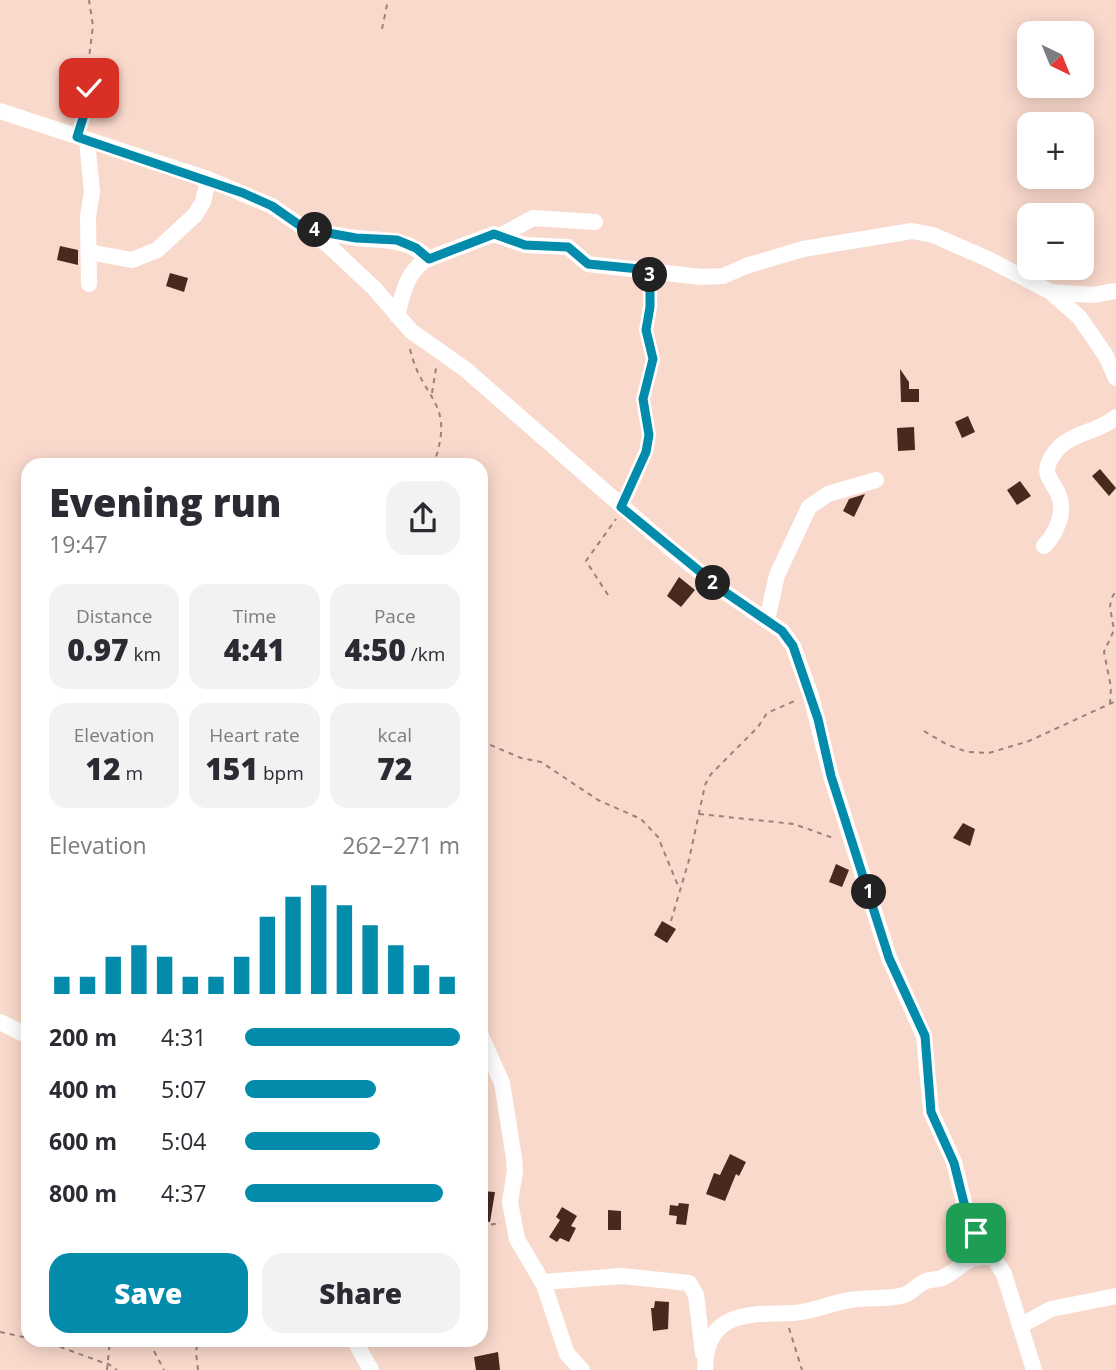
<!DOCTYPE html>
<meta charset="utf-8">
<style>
:root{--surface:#fff;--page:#f2f2f3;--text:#2b2b33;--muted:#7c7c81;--accent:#038bab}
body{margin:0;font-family:"Open Sans",sans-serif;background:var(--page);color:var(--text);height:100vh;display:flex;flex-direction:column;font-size:26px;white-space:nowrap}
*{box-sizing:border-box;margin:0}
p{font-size:23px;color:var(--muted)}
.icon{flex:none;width:38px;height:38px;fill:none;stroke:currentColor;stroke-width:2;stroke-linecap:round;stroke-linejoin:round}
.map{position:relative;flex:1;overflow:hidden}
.panel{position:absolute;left:21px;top:458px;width:467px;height:889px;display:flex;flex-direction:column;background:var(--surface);border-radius:21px;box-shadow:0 4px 18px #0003}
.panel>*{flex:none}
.needle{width:46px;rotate:137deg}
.buttons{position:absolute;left:1017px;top:21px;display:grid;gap:14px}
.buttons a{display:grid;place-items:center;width:77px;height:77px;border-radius:14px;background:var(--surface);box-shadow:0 4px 18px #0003;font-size:35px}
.pin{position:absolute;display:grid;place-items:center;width:60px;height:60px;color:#fff;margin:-30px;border-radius:14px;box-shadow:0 4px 10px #0006}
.km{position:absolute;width:35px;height:35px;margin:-18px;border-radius:50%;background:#222;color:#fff;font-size:19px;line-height:35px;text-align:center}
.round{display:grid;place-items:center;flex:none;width:74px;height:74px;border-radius:21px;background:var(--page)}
.headline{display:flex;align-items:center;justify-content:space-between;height:119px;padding:0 28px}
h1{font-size:38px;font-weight:800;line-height:52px}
.stats{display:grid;grid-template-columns:repeat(3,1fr);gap:10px;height:119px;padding:7px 28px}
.stats div{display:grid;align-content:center;border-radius:18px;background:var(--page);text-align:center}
.stats b{font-size:30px;font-weight:800}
.stats small{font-size:19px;font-weight:400}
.stats p{font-size:19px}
.chart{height:196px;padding:14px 28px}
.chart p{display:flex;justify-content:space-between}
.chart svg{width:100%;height:126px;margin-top:7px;stroke:var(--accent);stroke-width:6}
.primary-button{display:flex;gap:14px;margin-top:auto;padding:14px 28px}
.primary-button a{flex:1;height:80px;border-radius:21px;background:var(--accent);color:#fff;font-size:28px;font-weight:800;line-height:80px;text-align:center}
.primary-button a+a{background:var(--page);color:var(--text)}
ul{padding:0 28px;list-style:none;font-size:23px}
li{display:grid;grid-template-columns:112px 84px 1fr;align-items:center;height:52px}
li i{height:18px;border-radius:9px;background:var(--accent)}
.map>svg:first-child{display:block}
.building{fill:#47291d}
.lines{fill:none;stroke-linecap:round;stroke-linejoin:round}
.path{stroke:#9a8279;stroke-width:2;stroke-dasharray:5 5;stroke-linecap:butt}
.minor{stroke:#fff;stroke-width:16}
.route-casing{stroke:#fff;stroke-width:14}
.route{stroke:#038bab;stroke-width:9}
</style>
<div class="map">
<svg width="1116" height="1370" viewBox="0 0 1116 1370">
<rect width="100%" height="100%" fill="#fad9cd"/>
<g class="building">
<path d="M60,246L78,250V265L57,260Z"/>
<path d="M170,273L188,278L184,292L166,286Z"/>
<path d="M900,369L909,382V389H919V402H901Z"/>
<path d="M968,416L975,432L962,438L955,422Z"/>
<path d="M914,427L915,450L898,451L897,428Z"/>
<path d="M1100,469L1116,488L1109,496L1092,476Z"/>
<path d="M1020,481L1031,496L1017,505L1007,490Z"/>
<path d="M865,494L854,517L843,511L849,499Z"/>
<path d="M679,577L695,590L681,607L667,596Z"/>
<path d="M963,823L975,829L970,846L953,838Z"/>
<path d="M836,864L849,870L842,887L829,882Z"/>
<path d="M662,921L676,929L667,943L654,935Z"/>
<path d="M730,1154L746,1162L739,1176L736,1174L725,1201L706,1194L714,1173L720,1175Z"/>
<path d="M481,1191L495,1192L490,1222L481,1221Z"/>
<path d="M679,1203L689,1204L686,1225L676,1224L677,1216L669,1215L670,1205L678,1206Z"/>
<path d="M562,1207L577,1216L571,1226L576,1228L569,1242L560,1238L557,1242L549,1237L560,1220L556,1217Z"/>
<path d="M608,1210L621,1211V1230H608Z"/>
<path d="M655,1301L669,1302L668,1329L653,1331L651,1308H654Z"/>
<path d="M498,1352L500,1370H476L474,1357Z"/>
</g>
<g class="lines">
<g class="path">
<path d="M382,29L388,0"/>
<path d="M81,122L90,94L87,73L93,26L89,0"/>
<path d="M410,349C422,402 457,400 433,466"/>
<path d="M432,393L436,368"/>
<path d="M628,492L646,452L649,434L643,399L653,359L646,330L651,285"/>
<path d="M608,595L586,561L616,519"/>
<path d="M1110,704L1111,687L1104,652L1114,630L1110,607L1111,599L1116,591"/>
<path d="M924,731L946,744L967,752L989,753L1029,741L1116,701"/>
<path d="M481,741L521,758L541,762L598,800L641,819L658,837L679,888"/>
<path d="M699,814L794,824L836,839"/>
<path d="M671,921L689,860L705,785L711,774L758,727L767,713L797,700"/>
<path d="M481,1118L491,1119"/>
<path d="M481,1226L501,1223"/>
<path d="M789,1328L802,1370"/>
<path d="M0,1332L28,1338"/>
<path d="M41,1340L107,1364"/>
<path d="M154,1351L164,1370"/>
<path d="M107,1363L117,1370"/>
<path d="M107,1370L110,1340"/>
<path d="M198,1370L196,1352L198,1340"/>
</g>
<g class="minor">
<path d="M0,111L208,179L272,206L328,245L375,289L411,331L465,369L671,549L725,592L782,631L793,646L811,696L831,776L889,958L924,1036L931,1112L954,1162L968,1219L1004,1274L1034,1370"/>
<path d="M87,141L92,192L88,216L89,284"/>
<path d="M308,230C324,232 341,236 357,238C384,241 408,238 429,259"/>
<path d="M502,235L533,218L595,222"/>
<path d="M89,252L132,260L157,250L195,215L203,202L208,179"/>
<path d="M1051,292L1093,295L1116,291"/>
<path d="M397,316C403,293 406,274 425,260L494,234L525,245L568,247L588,264L701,277L723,276L746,266L803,249L912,231L933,235L988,259L1051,292L1080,318L1106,356L1116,378"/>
<path d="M1044,546C1055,535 1066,513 1059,496C1051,476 1039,475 1055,452C1070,432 1098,433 1116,417"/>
<path d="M767,620L777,575L809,507L828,494L876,480"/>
<path d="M0,1022L28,1036"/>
<path d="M481,1036L502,1083L514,1158L515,1171L510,1202L517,1239L544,1285L567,1354L582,1370"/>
<path d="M543,1282L622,1276L689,1283L696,1295L703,1353"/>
<path d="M1020,1326L1051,1309L1116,1296"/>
<path d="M354,1340L371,1370"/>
<path d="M705,1370C705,1311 748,1314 793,1313C812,1312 831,1303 850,1300C867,1297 888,1300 904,1295C913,1292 918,1284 926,1281C931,1279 937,1280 942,1278C967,1266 961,1256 994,1257"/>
</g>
</g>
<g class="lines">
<g class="route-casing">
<path id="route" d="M89,88L88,102L77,137L243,193L272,206L305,229L356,238L397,240L416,248L429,259L494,234L525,245L568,247L588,264L650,270V307L646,330L653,359L643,399L649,435L646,452L621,507L725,592L782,631L793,646L818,719L831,776L889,958L925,1036L931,1112L954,1163L968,1219L976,1233"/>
</g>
<use href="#route" class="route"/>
</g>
</svg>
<div class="buttons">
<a><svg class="needle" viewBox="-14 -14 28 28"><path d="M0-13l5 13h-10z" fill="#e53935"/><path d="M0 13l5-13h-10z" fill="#7c7c81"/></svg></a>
<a>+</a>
<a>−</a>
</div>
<div class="pin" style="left:976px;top:1233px;background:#1e9e55"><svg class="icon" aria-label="arrive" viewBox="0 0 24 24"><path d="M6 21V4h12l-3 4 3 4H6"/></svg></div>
<div class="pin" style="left:89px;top:88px;background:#d93025"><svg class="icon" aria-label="check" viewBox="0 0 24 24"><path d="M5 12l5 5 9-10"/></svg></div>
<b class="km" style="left:869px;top:892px">1</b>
<b class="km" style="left:713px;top:583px">2</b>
<b class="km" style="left:650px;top:275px">3</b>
<b class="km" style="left:315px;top:230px">4</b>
<section class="panel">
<div class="headline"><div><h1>Evening run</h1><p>19:47</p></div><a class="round"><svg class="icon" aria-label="share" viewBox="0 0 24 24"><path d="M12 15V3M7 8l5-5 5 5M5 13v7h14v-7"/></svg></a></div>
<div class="stats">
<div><p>Distance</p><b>0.97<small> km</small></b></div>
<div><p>Time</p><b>4:41</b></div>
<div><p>Pace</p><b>4:50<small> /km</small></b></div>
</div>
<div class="stats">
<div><p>Elevation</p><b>12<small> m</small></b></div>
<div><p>Heart rate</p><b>151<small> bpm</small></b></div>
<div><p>kcal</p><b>72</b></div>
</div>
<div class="chart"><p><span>Elevation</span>262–271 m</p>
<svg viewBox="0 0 160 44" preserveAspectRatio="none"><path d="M5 44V38M15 44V38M25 44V31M35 44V27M45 44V31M55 44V38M65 44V38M75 44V31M85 44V17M95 44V10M105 44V6M115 44V13M125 44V20M135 44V27M145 44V34M155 44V38"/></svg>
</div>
<ul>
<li><b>200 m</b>4:31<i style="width:100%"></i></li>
<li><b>400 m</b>5:07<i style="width:61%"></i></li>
<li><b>600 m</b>5:04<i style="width:63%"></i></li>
<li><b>800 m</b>4:37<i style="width:92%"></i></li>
</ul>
<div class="primary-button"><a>Save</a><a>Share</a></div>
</section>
</div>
